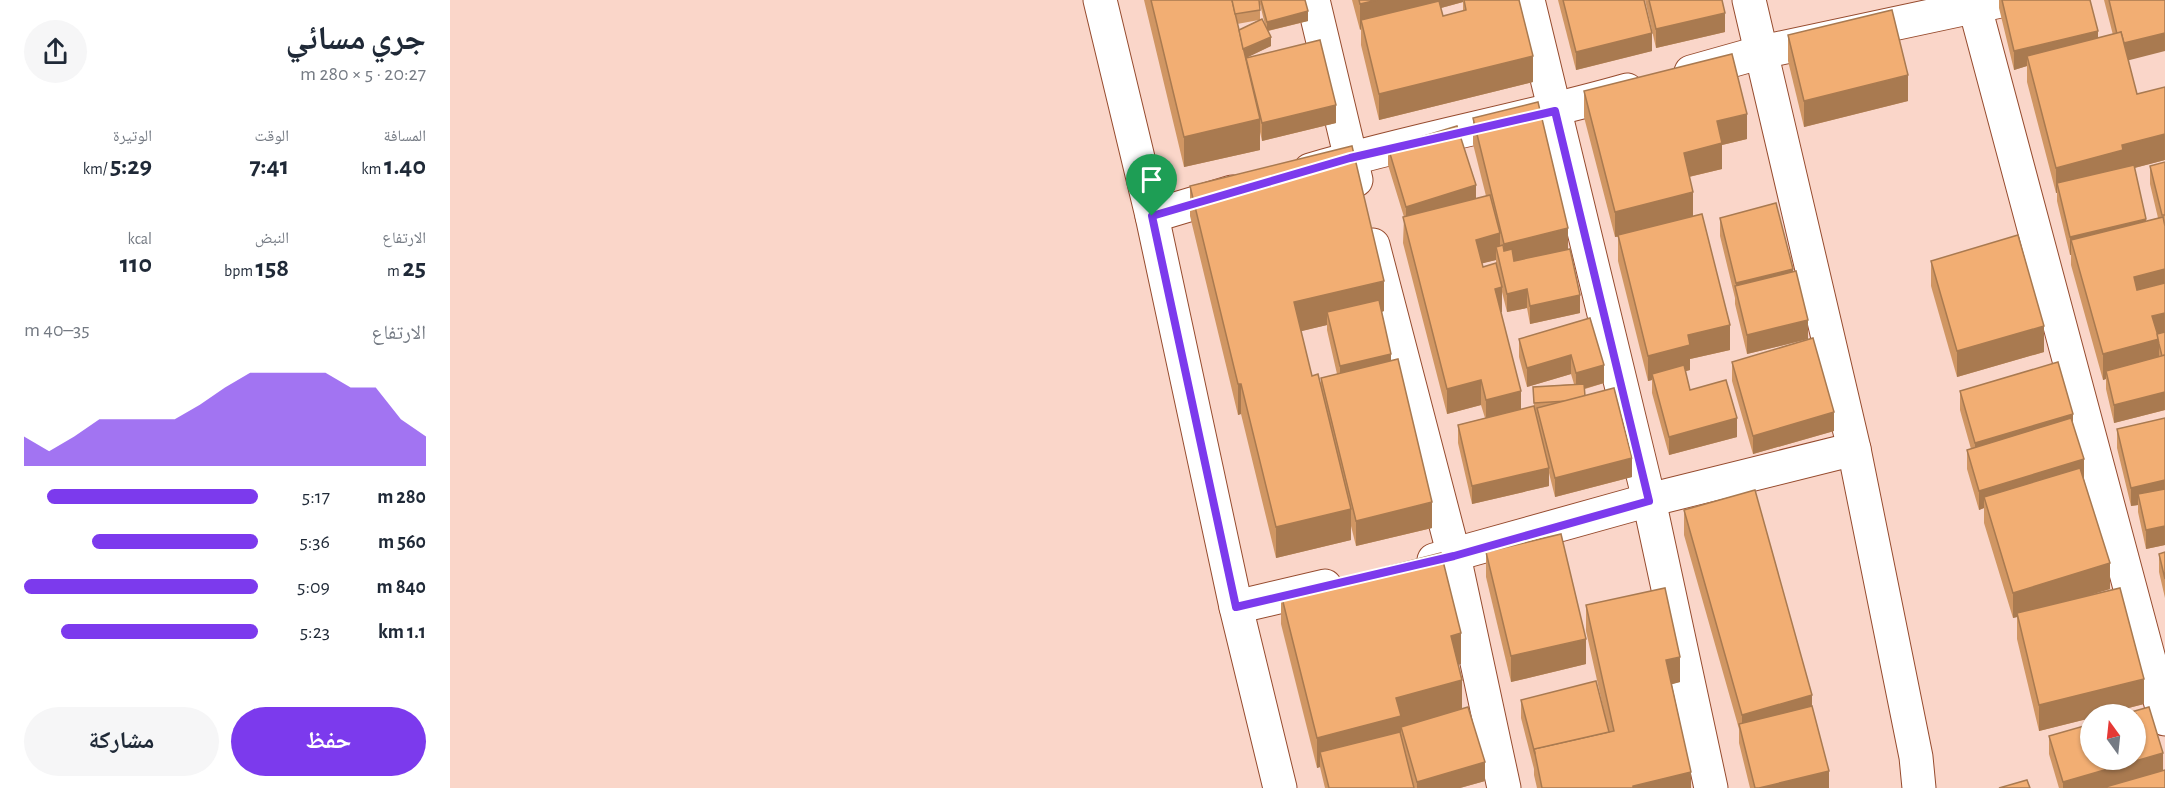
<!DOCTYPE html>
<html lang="ar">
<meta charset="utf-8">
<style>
:root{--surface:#fff;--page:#f6f6f7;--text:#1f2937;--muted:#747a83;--accent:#7c3aed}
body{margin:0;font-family:"Alegreya Sans","Noto Naskh Arabic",sans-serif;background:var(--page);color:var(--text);direction:rtl;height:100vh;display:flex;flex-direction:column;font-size:22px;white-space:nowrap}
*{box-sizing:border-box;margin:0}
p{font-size:20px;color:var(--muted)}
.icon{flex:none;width:33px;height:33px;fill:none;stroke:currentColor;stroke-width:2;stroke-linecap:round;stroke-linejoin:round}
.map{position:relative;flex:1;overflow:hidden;direction:ltr}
.sheet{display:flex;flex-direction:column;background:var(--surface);width:450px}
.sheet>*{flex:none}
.needle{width:39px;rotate:345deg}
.controls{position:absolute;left:1630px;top:704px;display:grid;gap:12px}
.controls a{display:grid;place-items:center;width:66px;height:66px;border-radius:50%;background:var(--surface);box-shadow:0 2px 4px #0004;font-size:30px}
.pin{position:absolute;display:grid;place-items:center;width:51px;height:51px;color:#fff;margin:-62px -26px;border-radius:50% 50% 50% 0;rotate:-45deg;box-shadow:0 0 6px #0007}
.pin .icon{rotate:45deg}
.round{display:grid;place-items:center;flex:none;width:63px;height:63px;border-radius:32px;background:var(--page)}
.headline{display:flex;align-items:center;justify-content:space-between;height:102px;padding:0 24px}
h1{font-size:33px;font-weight:700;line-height:45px}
.stats{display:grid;grid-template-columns:repeat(3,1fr);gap:9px;height:102px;padding:6px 24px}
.stats div{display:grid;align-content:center}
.stats b{font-size:26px;font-weight:700}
.stats small{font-size:16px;font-weight:400}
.stats p{font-size:16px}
.chart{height:168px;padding:12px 24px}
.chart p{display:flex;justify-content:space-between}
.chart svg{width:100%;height:108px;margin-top:6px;fill:var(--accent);opacity:.7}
.action{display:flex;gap:12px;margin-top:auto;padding:12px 24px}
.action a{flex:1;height:69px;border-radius:36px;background:var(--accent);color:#fff;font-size:24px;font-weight:700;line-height:69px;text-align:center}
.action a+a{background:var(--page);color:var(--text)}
ul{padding:0 24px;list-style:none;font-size:20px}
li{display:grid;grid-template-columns:96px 72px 1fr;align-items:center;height:45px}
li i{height:15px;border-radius:8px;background:var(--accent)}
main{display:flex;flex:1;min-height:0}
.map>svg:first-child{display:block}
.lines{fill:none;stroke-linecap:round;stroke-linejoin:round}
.minor-casing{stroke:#964b2e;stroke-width:35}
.minor{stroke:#fff;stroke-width:33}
.wall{fill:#d09663;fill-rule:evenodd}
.shaded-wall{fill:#a97a50}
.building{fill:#f2ae73;stroke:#a97a50;stroke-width:1.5}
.route-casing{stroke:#fff;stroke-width:12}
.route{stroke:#7c3aed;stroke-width:8}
</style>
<main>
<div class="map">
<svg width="1715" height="788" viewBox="0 0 1715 788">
<rect width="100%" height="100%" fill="#fad6c9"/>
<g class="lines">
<g class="minor-casing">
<g id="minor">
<path d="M650,0L702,216L786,607L830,788"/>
<path d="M863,0L906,180"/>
<path d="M1078,0L1199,500L1261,788"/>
<path d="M1299,0L1404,449L1466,757L1469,788"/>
<path d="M1523,0L1715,719"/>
<path d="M1241,72L1312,52L1555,0"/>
<path d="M860,170C965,139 1072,120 1177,90"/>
<path d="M702,216L782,192"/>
<path d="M923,245L1004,556L1054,788"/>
<path d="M984,560L1199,500L1404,449"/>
<path d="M786,607L875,586"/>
</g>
</g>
<use href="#minor" class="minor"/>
</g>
<g class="wall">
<path d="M694,0H809L810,10V20L815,25L809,0H855L858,21L818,31L821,46L795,58L886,123L812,141L810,132V150L734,167ZM809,20L789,30L787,24Z"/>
<path d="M902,0H1069L1083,82L929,120L911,45V29L910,30ZM1013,2V11L993,16L991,8Z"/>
<path d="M1108,0H1194L1202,51L1126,70Z"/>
<path d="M1195,0H1272L1275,32L1206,48Z"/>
<path d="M1549,0H1640L1648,38L1663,35L1654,0H1715L1678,60L1687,94L1715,87V160L1684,168L1696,221L1708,218L1700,184V166L1715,162V410L1664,423L1656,389V379L1653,380L1621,265V255H1620L1607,201V193H1606L1577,82V66L1564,70L1549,8Z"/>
<path d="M1338,35L1458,101L1354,127L1338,61Z"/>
<path d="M1134,91L1297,139L1272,145V169L1239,177L1243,216L1280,350L1240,359V370L1235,371L1240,390L1287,437L1219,455L1202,393V380L1198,381L1168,261V237H1165L1134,117Z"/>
<path d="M1023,118L1118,250L1130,313L1080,324L1077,308L1057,312L1052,292V312H1051L1071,410L1084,406L1083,387L1124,384L1121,374L1077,387L1069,357V339L1140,318L1154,383L1135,389V396L1182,477L1105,497L1099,473V486L1022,504L1008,443V425L1035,418L1031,405L997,414L953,243L954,217L938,165V147L1026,199L1036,196L1023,144ZM1046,260V264L1033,267L1032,263Z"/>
<path d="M740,186L934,311L932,312L941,361L982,528L906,546L901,526V540L826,558L791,414L788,415L740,216ZM877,325V330L887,374L871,378V386L862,376L851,331Z"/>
<path d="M1270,218L1343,272L1358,339L1297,354L1285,304V298L1270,236Z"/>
<path d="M1481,261L1594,352L1507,377L1481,286Z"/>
<path d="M1282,362L1384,431L1303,454L1282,381Z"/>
<path d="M1510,391L1623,424L1634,478H1633L1660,589L1635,596L1694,704L1655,714H1641V718L1589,731L1567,639V617L1563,618L1534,523V508L1529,510L1517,469V450L1521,449L1510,410Z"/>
<path d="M1715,418V545L1696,549L1688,512V505L1681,506L1667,448V429Z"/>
<path d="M1234,510L1362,706L1379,788H1300L1289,743V729L1234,535Z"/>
<path d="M1036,552L1136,664L1061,682L1036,577Z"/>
<path d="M1715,552V598L1709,572V554Z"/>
<path d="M831,594L1011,664H1008L1012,708L1035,781L1010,788H875L870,767L867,768L831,624Z"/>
<path d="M1136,605L1230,682L1221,684L1241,788H1087L1084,775V769L1071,718V700L1155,716L1136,631Z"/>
<path d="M1599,736L1713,770L1715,788H1609L1599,754Z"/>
</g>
<g class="shaded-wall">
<path d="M927,0H1013V2L914,29L911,20V29L910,30V4Z"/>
<path d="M858,11V21L817,31V22Z"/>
<path d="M1275,13V32L1206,48V29Z"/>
<path d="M1648,31V49L1577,56V66L1564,70V51Z"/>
<path d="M1202,33V51L1126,70V52Z"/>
<path d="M1715,33V51L1672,62V43Z"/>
<path d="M821,37V46L792,60V50Z"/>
<path d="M1083,56V82L929,120V94Z"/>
<path d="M1458,75V101L1354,127V101Z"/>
<path d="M886,105V123L812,141V123Z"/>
<path d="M1297,114V139L1272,145V169L1234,178V153L1267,121Z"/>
<path d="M810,119V150L734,167V137Z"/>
<path d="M1715,134V160L1673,171L1607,183V193H1606V168L1672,145Z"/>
<path d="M1026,185V204L956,225V207Z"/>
<path d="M1243,192V218L1165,237V212Z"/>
<path d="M1696,219V237L1621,240V255H1620V237Z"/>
<path d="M1118,228V253L1054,269V244Z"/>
<path d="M1050,233V259L1046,247V260L1026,265V240Z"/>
<path d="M1343,269V287L1286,289V283Z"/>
<path d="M1715,269V294L1684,302V277Z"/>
<path d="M934,281V311L880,324L877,312V325L844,333V302Z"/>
<path d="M1052,287V312L1045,314V289Z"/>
<path d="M1077,289V308L1057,312V294Z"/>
<path d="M1130,295V313L1080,324V306Z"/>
<path d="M1715,313V338L1709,340V365L1656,371V379L1653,380V354L1702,316Z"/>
<path d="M1358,320V339L1297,354V335Z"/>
<path d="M1280,325V350L1240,359V370L1203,380L1202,374V380L1198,381V356L1238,335Z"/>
<path d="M1594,326V352L1507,377V351Z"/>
<path d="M941,354V372L890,384V366Z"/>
<path d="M1121,355V374L1077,387V368Z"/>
<path d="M1154,365V383L1126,391V373Z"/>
<path d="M1031,380V405L997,414V389Z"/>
<path d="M788,384H791V414L788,415Z"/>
<path d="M1071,391V416L1036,425V400Z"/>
<path d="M1715,392V410L1664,423V405Z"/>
<path d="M1384,412V431L1303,454V436Z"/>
<path d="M1623,414V433L1525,462V443Z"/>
<path d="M1287,418V437L1219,455V437Z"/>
<path d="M1182,458V477L1105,497V478Z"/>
<path d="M1634,459V478L1537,507L1534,497V508L1529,510V491Z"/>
<path d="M1099,468V486L1022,504V486Z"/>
<path d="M1715,480V498L1688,494V505L1681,506V488Z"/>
<path d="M982,502V528L906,546V521Z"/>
<path d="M901,509V540L826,558V527Z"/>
<path d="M1715,526V545L1696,549V530Z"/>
<path d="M1660,563V589L1567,617V613V617L1563,618V593Z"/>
<path d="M1011,633V664L1001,666V636Z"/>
<path d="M1136,639V664L1061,682V656Z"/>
<path d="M1230,657V682L1216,686V660Z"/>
<path d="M1694,679V704L1655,714H1641V718L1589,731V705Z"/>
<path d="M1012,680V711L951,727V747L870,752V767L867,768V738L946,698Z"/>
<path d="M1362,695V720L1292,737V715Z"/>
<path d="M1713,753V771L1656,788H1613V782Z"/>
<path d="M1035,762V781L1010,788H967V782Z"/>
<path d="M1379,771V788H1309Z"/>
<path d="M1241,772V788H1183V786Z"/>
</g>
<g class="building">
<path d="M701,0H782L810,119L734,137Z"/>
<path d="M782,0H809L810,10L785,14Z"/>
<path d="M811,0H855L858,11L817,22Z"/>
<path d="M909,0H927L910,4Z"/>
<path d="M1014,0H1069L1083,56L929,94L911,20L989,1L993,16L1016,10Z"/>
<path d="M1113,0H1194L1202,33L1126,52Z"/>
<path d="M1199,0H1272L1275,13L1206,29Z"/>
<path d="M1552,0H1640L1648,31L1564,51Z"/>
<path d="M1659,0H1715V33L1674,43L1671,32L1667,34Z"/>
<path d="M1442,10L1458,75L1354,101L1338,35Z"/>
<path d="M812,19L821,37L793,49L789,30Z"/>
<path d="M1671,32L1687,94L1715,87V134L1672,145L1673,150L1606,168L1577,56Z"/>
<path d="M870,40L886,105L812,123L796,58Z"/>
<path d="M1282,54L1297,114L1267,121L1272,143L1234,153L1243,192L1165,212L1134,91Z"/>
<path d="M1088,102L1118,228L1054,244L1023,118Z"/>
<path d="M1007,126L1026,185L956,207L938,147Z"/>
<path d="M902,146L934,281L844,302L862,376L868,374L901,509L826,527L791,384H788L740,186Z"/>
<path d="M1715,162V215H1712L1700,166Z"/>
<path d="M1684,165L1696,219L1620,237L1607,183Z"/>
<path d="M1040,195L1050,233L1026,240L1033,267L1046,263L1052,287L1045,289L1071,391L1036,400L1031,380L997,389L953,217Z"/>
<path d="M1326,203L1343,269L1286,283L1270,218Z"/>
<path d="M1252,214L1280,325L1238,335L1240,345L1198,356L1168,235Z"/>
<path d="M1713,217L1715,226V269L1684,277L1687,290L1715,283V313L1702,316L1709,339L1653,354L1621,240Z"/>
<path d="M1568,235L1594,326L1507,351L1481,261Z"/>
<path d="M1053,245L1054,251L1062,249L1064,261L1120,249L1130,295L1080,306L1077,289L1057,294L1046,247Z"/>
<path d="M1346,271L1358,320L1297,335L1285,286Z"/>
<path d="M929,300L941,354L890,366L877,312Z"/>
<path d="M1140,318L1154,365L1126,373L1121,355L1077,368L1069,339Z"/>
<path d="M1715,332V355L1712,356L1709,344L1707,334Z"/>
<path d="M1363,338L1384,412L1303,436L1282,362Z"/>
<path d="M1715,355V392L1664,405L1656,371Z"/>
<path d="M948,359L982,502L906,521L871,378Z"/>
<path d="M1608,362L1623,414L1525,443L1510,391Z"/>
<path d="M1234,365L1240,390L1276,380L1287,418L1219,437L1202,374Z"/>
<path d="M1134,384L1135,396L1117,401L1084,403L1083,387Z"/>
<path d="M1164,388L1182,458L1105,478L1087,408Z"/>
<path d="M1084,406L1099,468L1022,486L1008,425Z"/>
<path d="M1621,418L1634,459L1529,491L1517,450Z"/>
<path d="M1715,418V480L1681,488L1667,429Z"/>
<path d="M1630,468L1660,563L1563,593L1534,497Z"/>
<path d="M1715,489V526L1696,530L1688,494Z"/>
<path d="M1305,490L1362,695L1292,715L1234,510Z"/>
<path d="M1111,534L1136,639L1061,656L1036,552Z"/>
<path d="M1715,552V579L1709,554Z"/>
<path d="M991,553L1011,633L1001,636L1012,680L946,698L951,716L867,738L831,594Z"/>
<path d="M1215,588L1230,657L1216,660L1241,772L1183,786V788H1092L1084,749L1164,731L1136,605Z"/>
<path d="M1670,588L1694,679L1589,705L1567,613Z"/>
<path d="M1146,681L1159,732L1084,749L1085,754L1071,700Z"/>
<path d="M1362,706L1379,771L1309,788H1305L1289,724Z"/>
<path d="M1018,707L1035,762L967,782L951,727Z"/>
<path d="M1699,707L1713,753L1613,782L1599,736L1641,724V759H1686V714H1674Z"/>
<path d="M950,732L964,788H879L870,752Z"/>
<path d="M1715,770V788H1652Z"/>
<path d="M1577,780L1580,788H1549Z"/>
</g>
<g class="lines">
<g class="route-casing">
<path id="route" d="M1105,111L1199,501L1004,556L786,607L702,216L900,158Z"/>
</g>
<use href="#route" class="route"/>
</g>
</svg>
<div class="controls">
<a><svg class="needle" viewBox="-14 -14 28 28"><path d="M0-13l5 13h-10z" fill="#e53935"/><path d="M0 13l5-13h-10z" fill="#747a83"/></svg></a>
</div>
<div class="pin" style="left:702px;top:216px;background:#1e9e55"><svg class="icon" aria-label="arrive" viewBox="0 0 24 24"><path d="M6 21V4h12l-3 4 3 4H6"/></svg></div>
</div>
<section class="sheet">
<div class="headline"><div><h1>جري مسائي</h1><p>20:27 · 5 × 280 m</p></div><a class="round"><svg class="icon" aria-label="share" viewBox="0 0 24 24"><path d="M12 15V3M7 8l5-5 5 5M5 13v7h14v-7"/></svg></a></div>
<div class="stats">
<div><p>المسافة</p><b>1.40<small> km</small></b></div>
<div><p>الوقت</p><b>7:41</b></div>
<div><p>الوتيرة</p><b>5:29<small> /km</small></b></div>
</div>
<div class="stats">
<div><p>الارتفاع</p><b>25<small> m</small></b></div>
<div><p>النبض</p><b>158<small> bpm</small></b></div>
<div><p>kcal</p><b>110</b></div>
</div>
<div class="chart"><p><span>الارتفاع</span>35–40 m</p>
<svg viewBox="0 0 160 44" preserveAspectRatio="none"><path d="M0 44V32L10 38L20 32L30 25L40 25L50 25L60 25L70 19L80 12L90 6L100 6L110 6L120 6L130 12L140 12L150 25L160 32V44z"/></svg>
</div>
<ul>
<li><b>280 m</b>5:17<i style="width:90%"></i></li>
<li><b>560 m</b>5:36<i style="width:71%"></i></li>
<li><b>840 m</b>5:09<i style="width:100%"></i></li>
<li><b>1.1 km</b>5:23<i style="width:84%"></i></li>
</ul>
<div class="action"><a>حفظ</a><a>مشاركة</a></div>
</section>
</main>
